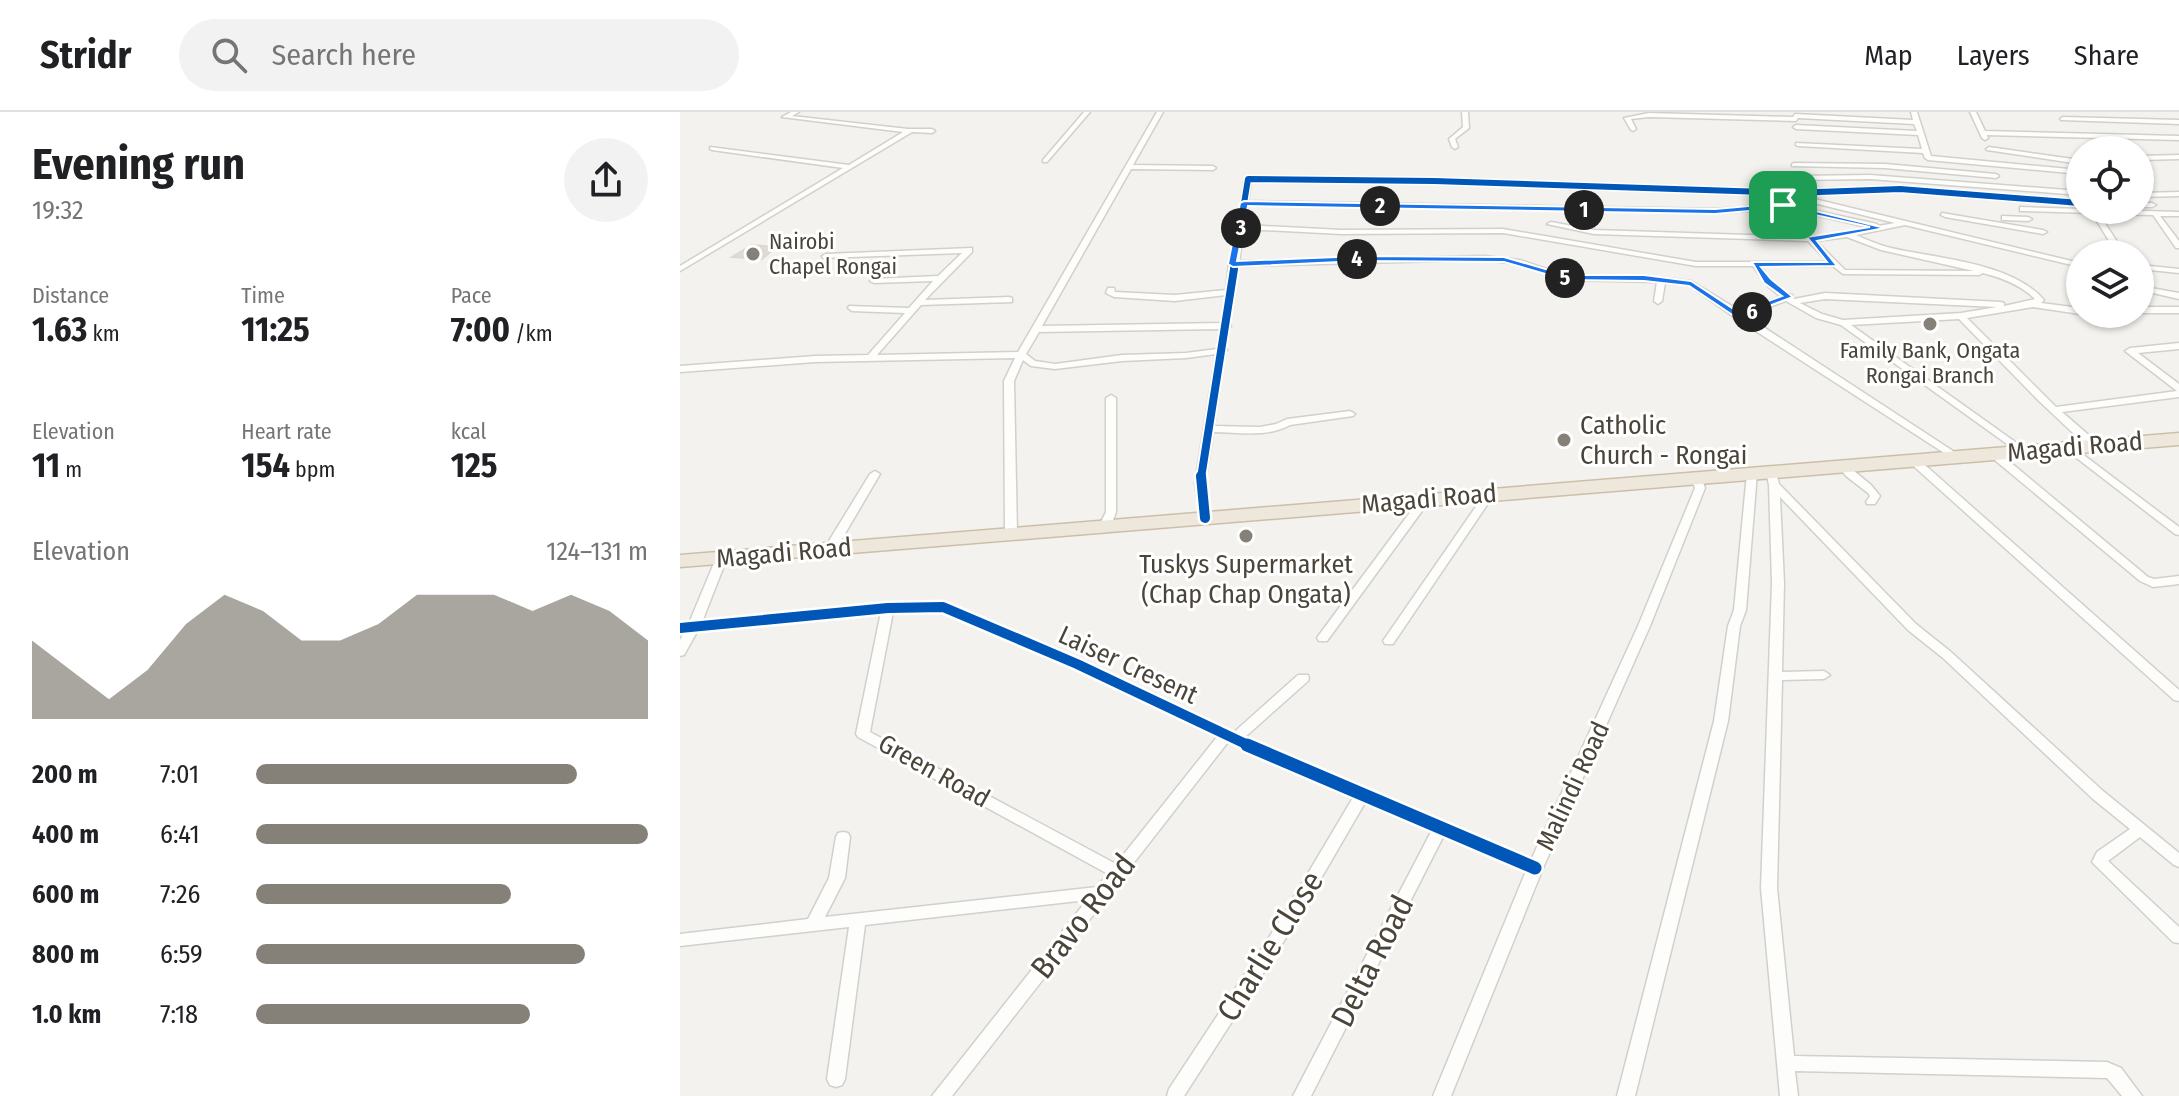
<!DOCTYPE html>
<meta charset="utf-8">
<style>
:root{--surface:#fff;--page:#f2f2f2;--text:#202124;--muted:#757577;--line:#e0e0e0;--accent:#868178}
body{margin:0;font-family:"Fira Sans Condensed",sans-serif;background:var(--page);color:var(--text);height:100vh;display:flex;flex-direction:column;font-size:30px;white-space:nowrap}
*{box-sizing:border-box;margin:0}
p{font-size:26px;color:var(--muted)}
.icon{flex:none;width:44px;height:44px;fill:none;stroke:currentColor;stroke-width:2;stroke-linecap:round;stroke-linejoin:round}
.map{position:relative;flex:1;overflow:hidden}
.panel{display:flex;flex-direction:column;background:var(--surface);width:680px}
.panel>*{flex:none}
.buttons{position:absolute;left:1386px;top:24px;display:grid;gap:16px}
.buttons a{display:grid;place-items:center;width:88px;height:88px;border-radius:50%;background:var(--surface);box-shadow:0 2px 6px #0004;font-size:40px}
.pin{position:absolute;display:grid;place-items:center;width:68px;height:68px;color:#fff;margin:-34px;border-radius:16px;box-shadow:0 4px 12px #0006}
.km{position:absolute;width:40px;height:40px;margin:-20px;border-radius:50%;background:#222;color:#fff;font-size:22px;line-height:40px;text-align:center}
.round{display:grid;place-items:center;flex:none;width:84px;height:84px;border-radius:42px;background:var(--page)}
.summary{display:flex;align-items:center;justify-content:space-between;height:136px;padding:0 32px}
h1{font-size:44px;font-weight:700;line-height:60px}
.figures{display:grid;grid-template-columns:repeat(3,1fr);gap:12px;height:136px;padding:8px 32px}
.figures div{display:grid;align-content:center}
.figures b{font-size:34px;font-weight:700}
.figures small{font-size:22px;font-weight:400}
.figures p{font-size:22px}
.chart{height:224px;padding:16px 32px}
.chart p{display:flex;justify-content:space-between}
.chart svg{width:100%;height:144px;margin-top:8px;fill:var(--accent);opacity:.7}
ul{padding:0 32px;list-style:none;font-size:26px}
li{display:grid;grid-template-columns:128px 96px 1fr;align-items:center;height:60px}
li i{height:20px;border-radius:10px;background:var(--accent)}
header{display:flex;align-items:center;gap:48px;box-sizing:border-box;height:112px;padding:0 40px;background:var(--surface);border-bottom:2px solid var(--line)}
header strong{font-size:38px}
nav{display:flex;gap:44px;margin-inline-start:auto;font-size:28px}
.search{width:560px;height:72px;background:var(--page);display:flex;align-items:center;gap:20px;box-sizing:border-box;padding:0 28px;border-radius:44px;color:var(--muted);font-size:30px}
main{display:flex;flex:1;min-height:0}
.map>svg:first-child{display:block}
.building{fill:#dedbd6;stroke:#dcd9d4;stroke-width:2}
.lines{fill:none;stroke-linecap:round;stroke-linejoin:round}
.street-casing{stroke:#d2d0cb;stroke-width:3}
.highway-casing{stroke:#ccbfa9;stroke-width:3}
.street{fill:#fdfdfc;fill-rule:evenodd}
.highway{fill:#ede8db;fill-rule:evenodd}
.cycleway-far3-casing{stroke:#fff;stroke-width:9}
.cycleway-far2-casing{stroke:#fff;stroke-width:12}
.cycleway-far1-casing{stroke:#fff;stroke-width:15}
.cycleway-casing{stroke:#fff;stroke-width:18}
.cycleway-far3{stroke:#0057b8;stroke-width:6}
.cycleway-far2{stroke:#0057b8;stroke-width:8}
.cycleway-far1{stroke:#0057b8;stroke-width:10}
.cycleway{stroke:#0057b8;stroke-width:13}
.route{fill:#1a73e8;stroke:#fff;stroke-width:2;fill-rule:evenodd}
.poi-dot{fill:#868178;stroke:#fff;stroke-width:3}
.labels{text-anchor:middle;dominant-baseline:central;stroke-width:6;stroke-linejoin:round;paint-order:stroke}
.far-poi-label{font-size:22px;fill:#4b4439;stroke:#fff;text-anchor:start}
.poi-label{font-size:26px;fill:#4b4439;stroke:#fff;text-anchor:start}
.street-label{font-size:26px;fill:#4b4439;stroke:#fff}
.near-street-label{font-size:32px;fill:#4b4439;stroke:#fff}
</style>
<header>
<strong>Stridr</strong>
<div class="search"><svg class="icon" aria-label="search" viewBox="0 0 24 24"><circle cx="10" cy="10" r="6"/><path d="M15 15l6 6"/></svg>Search here</div>
<nav><a>Map</a><a>Layers</a><a>Share</a></nav>
</header>
<main>
<section class="panel">
<div class="summary"><div><h1>Evening run</h1><p>19:32</p></div><a class="round"><svg class="icon" aria-label="share" viewBox="0 0 24 24"><path d="M12 15V3M7 8l5-5 5 5M5 13v7h14v-7"/></svg></a></div>
<div class="figures">
<div><p>Distance</p><b>1.63<small> km</small></b></div>
<div><p>Time</p><b>11:25</b></div>
<div><p>Pace</p><b>7:00<small> /km</small></b></div>
</div>
<div class="figures">
<div><p>Elevation</p><b>11<small> m</small></b></div>
<div><p>Heart rate</p><b>154<small> bpm</small></b></div>
<div><p>kcal</p><b>125</b></div>
</div>
<div class="chart"><p><span>Elevation</span>124–131 m</p>
<svg viewBox="0 0 160 44" preserveAspectRatio="none"><path d="M0 44V20L10 29L20 38L30 29L40 15L50 6L60 11L70 20L80 20L90 15L100 6L110 6L120 6L130 11L140 6L150 11L160 20V44z"/></svg>
</div>
<ul>
<li><b>200 m</b>7:01<i style="width:82%"></i></li>
<li><b>400 m</b>6:41<i style="width:100%"></i></li>
<li><b>600 m</b>7:26<i style="width:65%"></i></li>
<li><b>800 m</b>6:59<i style="width:84%"></i></li>
<li><b>1.0 km</b>7:18<i style="width:70%"></i></li>
</ul>
</section>
<div class="map">
<svg width="1499" height="984" viewBox="0 0 1499 984">
<rect width="100%" height="100%" fill="#f4f2ee"/>
<path class="building" d="M72,133L96,135L82,147L52,145Z"/>
<g class="lines">
<g class="street-casing">
<g id="street">
<path d="M111,0H119L112,4L228,17H252L255,19L252,21L232,20L0,159V154L163,56L32,38L30,37V35L169,53L223,20L102,5Z"/>
<path d="M404,0H410L367,50H363V48Z"/>
<path d="M477,0H483L453,53L533,54L536,56L533,58L451,57L362,214L541,211L546,183L495,189L434,185L426,181L428,176H434L435,180L495,183L546,178L549,152L551,150L565,67L568,65L754,67L1112,79L1220,75L1400,89V93L1220,79L1112,83L754,71L571,69L568,89L1035,97L1084,94L1126,85L1400,151V155L1225,113L1176,123C1187,128 1199,133 1211,136C1258,147 1331,150 1364,188L1361,191L1400,196V202L1353,195L1287,206L1376,295L1497,279L1445,239L1450,236L1499,231V237L1458,241L1499,272V285L1382,300L1419,332L1420,334L1415,337L1393,321L1359,289L1279,207L1171,213L1345,337V341L1341,342L1161,213L1136,206L1106,189L1065,203L1279,343L1280,345L1279,347L1275,348L1054,205L1009,173L985,171L982,189L978,192L974,189L977,170L886,168L839,152L804,148L558,154L549,212L551,214L549,216L546,236L547,238L545,240L534,314L580,315L596,312L607,307L670,299L675,302L673,304L610,313C587,326 558,320 533,320L525,371L530,406L525,409L520,406L515,371L536,242L506,246L442,249L375,257L351,254L343,248L334,269L337,422L331,425L325,422L324,269L335,246L135,250L0,260V254L135,244L188,243L225,201L172,199L168,196L169,194L229,196L253,169L194,171L190,169L191,167L258,164L282,141L143,146L142,144L146,142L292,136V140L245,188L329,185L332,186V190L241,193L197,243L338,240ZM1126,89L1215,111L1198,114L1197,112L1110,93ZM568,93L1035,101L1084,98L1101,95L1191,116L1151,124L1130,125L914,118L871,110L867,112L914,122L1128,129L1148,150H1016L823,117L661,118L565,113ZM564,117L661,122L823,121L1016,154H1073L1088,174L1101,185L1060,199L1011,169L964,164H887L840,148L804,144L559,149ZM1167,125L1201,138L1294,159L1165,158L1136,129ZM1081,154H1153L1163,162L1299,163L1303,161C1322,166 1341,173 1355,187L1324,194V191L1321,190L1145,181L1114,187L1112,183C1099,179 1088,166 1081,154ZM1145,187L1317,195L1281,201L1163,208L1142,202L1120,191ZM540,217L537,237L506,241L442,243L375,252L355,249L346,242L359,220Z"/>
<path d="M782,0H788L789,16L775,27L778,35L775,37L772,35L769,27L783,15Z"/>
<path d="M1231,0H1237L1251,44L1400,58V62L1248,48L1245,46L1243,41L1118,34L1116,33V31L1242,37L1238,23L1116,17L1113,15L1116,13L1237,19L1234,12L1118,6L1116,9L969,5L951,7L956,17L953,19L951,18L944,6L969,1L1113,5L1115,2L1233,8Z"/>
<path d="M1290,0H1296L1305,19L1499,24V28L1307,23L1308,26L1305,28L1302,26Z"/>
<path d="M1383,5L1499,8V12L1381,8L1380,7Z"/>
<path d="M1309,35L1400,48V52L1307,38L1306,37Z"/>
<path d="M1499,43V47L1460,48V44Z"/>
<path d="M1114,51L1205,52L1316,62L1319,64L1316,66L1205,56L1112,54V52Z"/>
<path d="M1190,63L1400,79V83L1190,67L1117,68L1114,66L1117,64Z"/>
<path d="M1499,80V84L1460,85V81Z"/>
<path d="M1460,91H1472L1476,93L1472,95H1460Z"/>
<path d="M1340,95L1499,100V104H1480L1499,129V136H1496L1473,103L1419,102L1445,142H1437L1412,101L1343,99H1340Z"/>
<path d="M1262,101L1363,118L1367,120L1363,122L1265,105L1261,103Z"/>
<path d="M1322,104L1348,105L1352,107L1348,109L1325,108H1322Z"/>
<path d="M1460,153L1499,157V161L1460,157Z"/>
<path d="M1460,174L1499,181V187L1460,178Z"/>
<rect x="1460" y="195" width="39" height="6"/>
<path d="M431,283L436,286V400L431,414L425,417L419,414L426,400V286Z"/>
<path d="M1389,332L1499,415V423L1495,422L1385,337L1384,335Z"/>
<path d="M1314,339L1318,340L1468,465L1474,467L1499,464V472L1473,475L1460,469L1310,344V340Z"/>
<path d="M1233,345L1237,346L1499,578V589L1494,588L1229,350L1228,348L1229,346Z"/>
<path d="M1162,350L1166,351L1174,359L1191,373L1200,384L1195,392H1187L1186,390L1190,384L1188,381L1166,364L1157,353Z"/>
<path d="M1091,357L1096,360L1099,372L1236,512L1271,540L1423,679L1499,741V755L1494,753L1460,725L1428,749L1499,815V831L1493,830L1412,750L1417,740L1450,717L1413,687L1263,546L1228,518L1100,385L1104,471L1102,560L1144,559L1150,563L1144,567L1102,568L1097,776L1114,944L1427,950L1441,956L1462,984H1442L1427,966L1115,959L1118,984H1100L1081,776L1092,471L1089,373L1086,360Z"/>
<path d="M1072,358L1077,361L1066,498L1060,514L1048,609L955,984H937L1034,609L1048,514L1054,498L1067,361Z"/>
<path d="M195,359L200,362L156,437L154,439H146L144,437L190,362Z"/>
<path d="M1016,362L1021,365L1025,376L970,514L863,756L771,984H753L846,759L764,723L631,984H613L752,718L686,689L611,818L504,984H487L489,977L599,810L674,684L548,630L272,984H252L407,788L185,813L165,967L162,973L156,975L150,973L147,967L169,815L0,834V822L128,807L149,766L156,725L158,721L163,720L168,721L170,725L165,766L145,805L417,775L428,762L178,625L176,622L201,500L18,518L4,543L0,544V528L5,519L0,520V512L9,511L37,444L41,443L47,446L22,510L208,492L263,491L401,549L553,621L618,563H628L629,566L628,569L564,626L760,709L766,710L767,712L851,748L958,514L1015,376L1011,365ZM261,499L393,555L537,625L436,752L190,620L213,500Z"/>
<path d="M799,379L804,382L807,393L713,532H705L703,529L797,393L794,382Z"/>
<path d="M729,386L733,387L742,399L647,529H639L637,526L639,523L731,399L724,389Z"/>
</g>
</g>
<g class="highway-casing">
<path id="highway" d="M1499,321V333L0,455V443Z"/>
</g>
<use href="#street" class="street"/>
<use href="#highway" class="highway"/>
<g class="cycleway-far3-casing">
<path id="cycleway-far3" d="M553,159L568,67L754,69L1112,81L1220,77L1400,91"/>
</g>
<g class="cycleway-far2-casing">
<path id="cycleway-far2" d="M521,366L554,157"/>
</g>
<g class="cycleway-far1-casing">
<g id="cycleway-far1">
<path d="M521,364L525,406"/>
<path d="M0,516L208,496L263,495L397,552L572,635"/>
</g>
</g>
<g class="cycleway-casing">
<path id="cycleway" d="M567,633L855,756"/>
</g>
<use href="#cycleway-far3" class="cycleway-far3"/>
<use href="#cycleway-far2" class="cycleway-far2"/>
<use href="#cycleway-far1" class="cycleway-far1"/>
<use href="#cycleway" class="cycleway"/>
</g>
<path class="route" d="M564,89L1035,97L1103,91L1205,116L1137,129L1157,154L1081,155L1091,167L1113,185L1057,206L1009,174L964,169L886,168L824,150L681,149L553,155L548,152L560,91ZM568,94L1035,102L1103,96L1190,115L1127,125L1147,150H1072L1084,171L1102,184L1058,200L1011,169L964,163H886L824,145L681,144L557,149Z"/>
<g class="poi-dot">
<circle cx="73" cy="142" r="8"/>
<circle cx="1250" cy="212" r="8"/>
<circle cx="884" cy="328" r="8"/>
<circle cx="566" cy="424" r="8"/>
</g>
<g class="labels">
<g class="far-poi-label">
<text x="89" y="129">Nairobi<tspan x="89" dy="25">Chapel Rongai</tspan></text>
<text x="1250" y="238" text-anchor="middle">Family Bank, Ongata<tspan x="1250" dy="25">Rongai Branch</tspan></text>
</g>
<g class="poi-label">
<text x="900" y="313">Catholic<tspan x="900" dy="30">Church - Rongai</tspan></text>
<text x="566" y="452" text-anchor="middle">Tuskys Supermarket<tspan x="566" dy="30">(Chap Chap Ongata)</tspan></text>
</g>
<g class="street-label">
<text transform="translate(1395 335) rotate(-5)">Magadi Road</text>
<text transform="translate(749 387) rotate(-5)">Magadi Road</text>
<text transform="translate(104 441) rotate(-5)">Magadi Road</text>
<text transform="translate(448 553) rotate(25)">Laiser Cresent</text>
<text transform="translate(254 659) rotate(29)">Green Road</text>
<text transform="translate(893 674) rotate(-65)">Malindi Road</text>
</g>
<g class="near-street-label">
<text transform="translate(403 804) rotate(-52)">Bravo Road</text>
<text transform="translate(590 834) rotate(-58)">Charlie Close</text>
<text transform="translate(692 849) rotate(-63)">Delta Road</text>
</g>
</g>
</svg>
<div class="buttons">
<a><svg class="icon" aria-label="locate" viewBox="0 0 24 24"><circle cx="12" cy="12" r="6"/><path d="M12 2v4M12 18v4M2 12h4M18 12h4"/></svg></a>
<a><svg class="icon" aria-label="layers" viewBox="0 0 24 24"><path d="M12 4l9 5-9 5-9-5zM3 14l9 5 9-5"/></svg></a>
</div>
<div class="pin" style="left:1103px;top:93px;background:#1e9e55"><svg class="icon" aria-label="arrive" viewBox="0 0 24 24"><path d="M6 21V4h12l-3 4 3 4H6"/></svg></div>
<b class="km" style="left:904px;top:98px">1</b>
<b class="km" style="left:700px;top:94px">2</b>
<b class="km" style="left:561px;top:116px">3</b>
<b class="km" style="left:677px;top:147px">4</b>
<b class="km" style="left:885px;top:166px">5</b>
<b class="km" style="left:1072px;top:200px">6</b>
</div>
</main>
